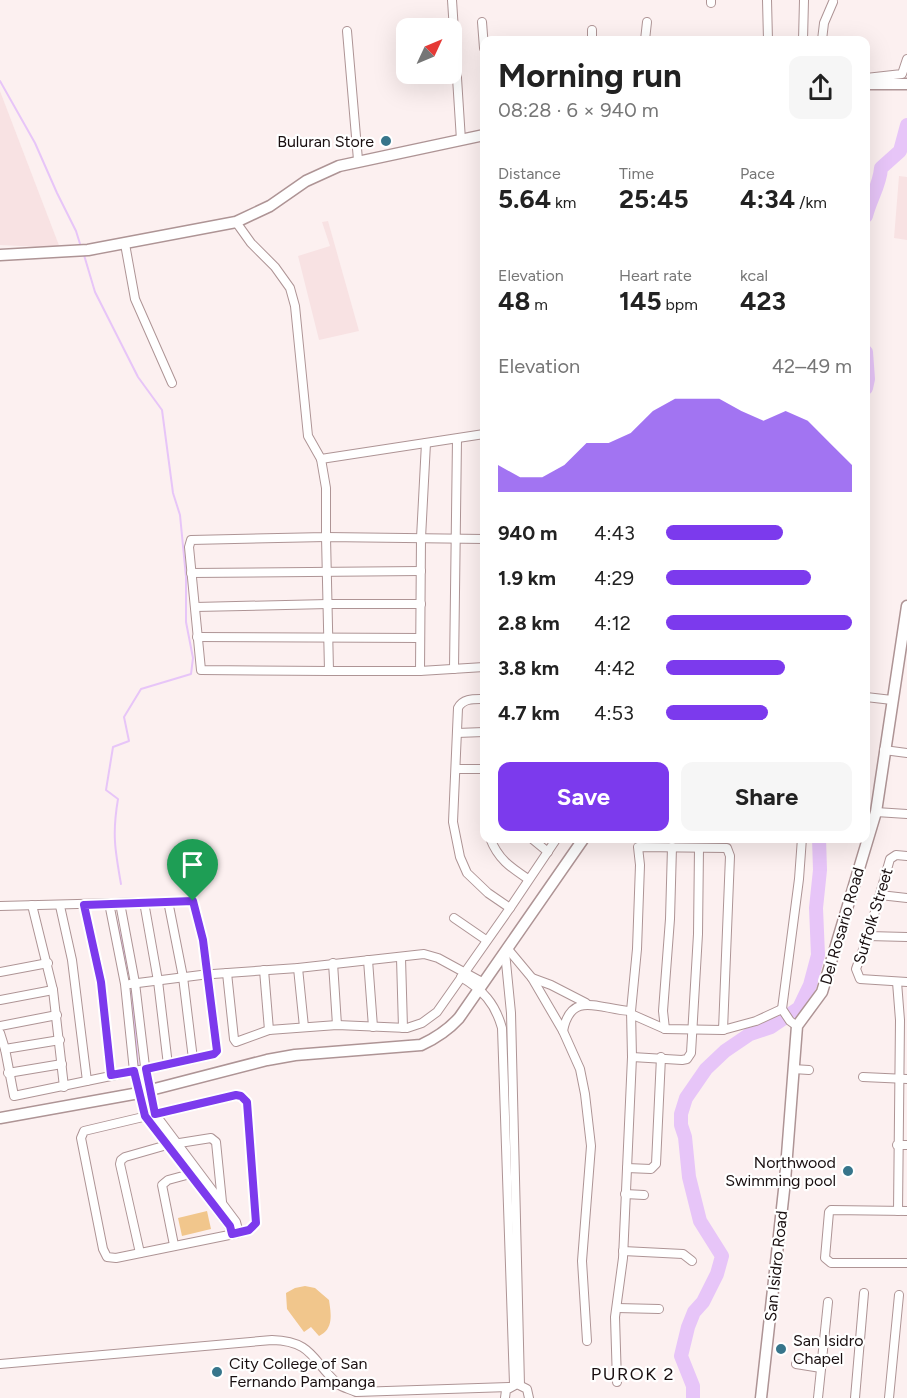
<!DOCTYPE html>
<meta charset="utf-8">
<style>
:root{--surface:#fff;--page:#f6f6f6;--text:#222;--muted:#767676;--accent:#7c3aed}
body{margin:0;font-family:Figtree,sans-serif;background:var(--page);color:var(--text);height:100vh;display:flex;flex-direction:column;font-size:22px;white-space:nowrap}
*{box-sizing:border-box;margin:0}
p{font-size:20px;color:var(--muted)}
.icon{flex:none;width:33px;height:33px;fill:none;stroke:currentColor;stroke-width:2;stroke-linecap:round;stroke-linejoin:round}
.map{position:relative;flex:1;overflow:hidden}
.side{position:absolute;left:480px;top:36px;width:390px;height:807px;display:flex;flex-direction:column;background:var(--surface);border-radius:12px;box-shadow:0 6px 24px #0002}
.side>*{flex:none}
.needle{width:39px;rotate:46deg}
.buttons{position:absolute;left:396px;top:18px;display:grid;gap:12px}
.buttons a{display:grid;place-items:center;width:66px;height:66px;border-radius:12px;background:var(--surface);box-shadow:0 6px 24px #0002;font-size:30px}
.pin{position:absolute;display:grid;place-items:center;width:51px;height:51px;color:#fff;margin:-62px -26px;border-radius:50% 50% 50% 0;rotate:-45deg;box-shadow:0 0 6px #0007}
.pin .icon{rotate:45deg}
.round{display:grid;place-items:center;flex:none;width:63px;height:63px;border-radius:12px;background:var(--page)}
.head{display:flex;align-items:center;justify-content:space-between;height:102px;padding:0 18px}
h1{font-size:33px;font-weight:700;line-height:45px}
.figures{display:grid;grid-template-columns:repeat(3,1fr);gap:9px;height:102px;padding:6px 18px}
.figures div{display:grid;align-content:center}
.figures b{font-size:26px;font-weight:700}
.figures small{font-size:16px;font-weight:400}
.figures p{font-size:16px}
.chart{height:168px;padding:12px 18px}
.chart p{display:flex;justify-content:space-between}
.chart svg{width:100%;height:108px;margin-top:6px;fill:var(--accent);opacity:.7}
.action{display:flex;gap:12px;margin-top:auto;padding:12px 18px}
.action a{flex:1;height:69px;border-radius:12px;background:var(--accent);color:#fff;font-size:24px;font-weight:700;line-height:69px;text-align:center}
.action a+a{background:var(--page);color:var(--text)}
ul{padding:0 18px;list-style:none;font-size:20px}
li{display:grid;grid-template-columns:96px 72px 1fr;align-items:center;height:45px}
li i{height:15px;border-radius:8px;background:var(--accent)}
.map>svg:first-child{display:block}
.built{fill:#f8e2e3}
.green{fill:#f1c68c}
.lines{fill:none;stroke-linecap:round;stroke-linejoin:round}
.stream{stroke:#e7c5f8;stroke-width:2}
.river{stroke:#e7c5f8;stroke-width:14}
.street-casing{stroke:#ae9495;stroke-width:10}
.secondary-casing{stroke:#ae9495;stroke-width:13}
.street{stroke:#fff;stroke-width:8}
.secondary{stroke:#fff;stroke-width:10}
.route-casing{stroke:#fff;stroke-width:12}
.route{stroke:#7c3aed;stroke-width:8}
.poi-dot{fill:#37758b;stroke:#fff;stroke-width:2}
.labels{text-anchor:middle;dominant-baseline:central;stroke-width:4.5;stroke-linejoin:round;paint-order:stroke}
.poi-label{font-size:16px;fill:#190f10;stroke:#fff;text-anchor:end}
.street-label{font-size:16px;fill:#190f10;stroke:#fff}
.neighbourhood-label{font-size:18px;letter-spacing:1.5px;fill:#190f10;stroke:#fff}
</style>
<div class="map">
<svg width="907" height="1398" viewBox="0 0 907 1398">
<rect width="100%" height="100%" fill="#fcf0f0"/>
<g class="built">
<path d="M0,91L60,248L0,245Z"/>
<path d="M899,176L907,177V240L894,238Z"/>
<path d="M328,221L359,331L319,340L298,256L330,246L322,222Z"/>
</g>
<g class="green">
<path d="M207,1211L211,1229L182,1236L178,1218Z"/>
<path d="M305,1286L315,1288L329,1300C331,1314 334,1329 319,1336L311,1327L304,1332L287,1309L286,1293L295,1288Z"/>
</g>
<g class="lines">
<g class="stream">
<path d="M0,81L35,143L57,193L76,231L81,247"/>
<path d="M84,255L95,292L138,377L162,410L173,493L180,515L186,577V622L193,658L191,674L141,689L124,717L129,741L113,747L106,790L118,799C112,834 115,850 121,884"/>
<path d="M116,919L130,977"/>
<path d="M131,985L138,1065"/>
</g>
<g class="river">
<path d="M866,216C870,199 880,185 881,168L900,151L907,125"/>
<path d="M866,352L868,379L866,388"/>
<path d="M693,1398V1386L681,1356L688,1327L694,1312L703,1302L717,1274L722,1256L700,1221L689,1177L685,1137L681,1125V1114L686,1098L706,1069L725,1051L750,1034L771,1027L799,1008L810,985L818,955L816,908L820,870L819,838"/>
</g>
<g class="street-casing">
<g id="street">
<path d="M452,0L461,140"/>
<path d="M767,0L768,40"/>
<path d="M711,3V0"/>
<path d="M482,22L484,48"/>
<path d="M347,31L358,160"/>
<path d="M592,40V30"/>
<path d="M645,40L647,22"/>
<path d="M803,40L804,0"/>
<path d="M822,40L824,23L833,2"/>
<path d="M866,78L902,74L907,59"/>
<path d="M236,222L251,243L275,267L290,288L295,306L308,436L321,459L484,434"/>
<path d="M125,244L135,299L172,383"/>
<path d="M426,443L421,538L420,671L484,667"/>
<path d="M321,459L326,488V537L191,540L189,547L201,670L329,671"/>
<path d="M191,573L421,571"/>
<path d="M195,607L328,604H421"/>
<path d="M197,637L420,638"/>
<path d="M454,669L457,439"/>
<path d="M420,671H329L326,537L484,539"/>
<path d="M866,697L892,700"/>
<path d="M484,699C474,699 463,698 458,708L453,822L460,857L467,873L488,893L510,908L557,838"/>
<path d="M457,733L484,732"/>
<path d="M884,750L907,753"/>
<path d="M457,769H484"/>
<path d="M876,812L907,814"/>
<path d="M490,838C498,859 510,867 528,879"/>
<path d="M531,838L548,852"/>
<path d="M907,856L896,855L890,859L868,936L856,969L860,979L907,982"/>
<path d="M880,895L907,898"/>
<path d="M168,901L183,977L193,1059"/>
<path d="M144,902L158,981L168,1065"/>
<path d="M109,903L125,984L134,1071L145,1116L229,1226L233,1234"/>
<path d="M120,903L135,983L146,1075L155,1114L236,1222L239,1233"/>
<path d="M32,905L53,990L64,1087"/>
<path d="M84,905L101,982L111,1075"/>
<path d="M0,906L193,901L203,941L217,1051L214,1054L193,1059L14,1096L5,1049L0,1033"/>
<path d="M60,906L72,960L87,1081"/>
<path d="M454,918L486,940"/>
<path d="M868,936L907,937"/>
<path d="M507,948L532,978L551,985L586,1003"/>
<path d="M505,952L511,1013L520,1385"/>
<path d="M401,958L403,1028"/>
<path d="M368,960L373,1027"/>
<path d="M333,963L337,1025"/>
<path d="M298,968L304,1027"/>
<path d="M264,970L269,1030"/>
<path d="M0,972L48,963"/>
<path d="M227,973L234,1039L236,1042L269,1030L337,1025L407,1028L422,1023L437,1012L510,908"/>
<path d="M213,974L298,968L424,954L438,958L482,982"/>
<path d="M461,977C483,990 495,1003 502,1028L514,1384"/>
<path d="M532,978L563,1031C571,989 601,1010 631,1011"/>
<path d="M897,982L900,1020L898,1211"/>
<path d="M130,984L209,974"/>
<path d="M0,1000L53,990"/>
<path d="M0,1026L57,1015"/>
<path d="M797,1026L790,1021L782,1009L799,879L802,838"/>
<path d="M665,1029L663,1011L670,919L672,847"/>
<path d="M723,1030L756,1021L782,1009"/>
<path d="M563,1031L580,1069L585,1094L591,1146L582,1261L587,1341"/>
<path d="M5,1049L60,1040"/>
<path d="M632,1057L682,1060L687,1059L691,1053L698,934L699,848"/>
<path d="M793,1069L809,1070"/>
<path d="M8,1073L62,1064"/>
<path d="M863,1077L907,1079"/>
<path d="M236,1095L241,1096L247,1102L256,1223L249,1230L239,1233L116,1258L107,1257L103,1249L82,1143L81,1138L84,1131Z"/>
<path d="M897,1145H907"/>
<path d="M627,1168L651,1169L656,1164L661,1057"/>
<path d="M625,1194L644,1195"/>
<path d="M907,1211L831,1210L829,1212L825,1258L831,1263H907"/>
<path d="M174,1245L162,1185L168,1180L194,1173"/>
<path d="M623,1251L683,1254L692,1261"/>
<path d="M140,1253L120,1164L121,1160L125,1157L167,1145L211,1138L216,1142L222,1202"/>
<path d="M617,1308L659,1309"/>
<path d="M0,1364L272,1340C313,1341 312,1361 338,1384C343,1388 350,1389 356,1392L509,1387"/>
<path d="M796,1364L821,1368"/>
<path d="M617,1382L615,1317L623,1258L632,1057L631,1011L637,949L640,865L638,847L727,848L730,856L723,1030L665,1029L631,1014"/>
<path d="M505,1398L506,1390L517,1384L527,1389L529,1398"/>
<path d="M818,1398L828,1302"/>
<path d="M855,1398L864,1293"/>
<path d="M889,1398L899,1295"/>
</g>
</g>
<g class="secondary-casing">
<g id="secondary">
<path d="M866,84H907"/>
<path d="M0,255L88,250L236,222L270,206L306,181L339,166L484,135"/>
<path d="M0,1118L139,1093L267,1060L295,1055L421,1045C436,1038 448,1030 459,1018L584,838"/>
<path d="M761,1398L785,1181L797,1026L822,992L876,812L907,606"/>
</g>
</g>
<use href="#street" class="street"/>
<use href="#secondary" class="secondary"/>
</g>
<g class="lines">
<g class="route-casing">
<path id="route" d="M193,901L203,940L217,1051L214,1054L146,1069L155,1114L236,1095L241,1096L247,1102L256,1223L249,1230L232,1234L230,1226L145,1116L134,1071L111,1075L101,982L84,905Z"/>
</g>
<use href="#route" class="route"/>
</g>
<g class="poi-dot">
<circle cx="386" cy="141" r="6"/>
<circle cx="848" cy="1171" r="6"/>
<circle cx="781" cy="1349" r="6"/>
<circle cx="217" cy="1372" r="6"/>
</g>
<g class="labels">
<g class="poi-label">
<text x="374" y="141">Buluran Store</text>
<text x="836" y="1162">Northwood<tspan x="836" dy="18">Swimming pool</tspan></text>
<text x="793" y="1340" text-anchor="start">San Isidro<tspan x="793" dy="18">Chapel</tspan></text>
<text x="229" y="1363" text-anchor="start">City College of San<tspan x="229" dy="18">Fernando Pampanga</tspan></text>
</g>
<g class="street-label">
<text transform="translate(873 916) rotate(-73)">Suffolk Street</text>
<text transform="translate(842 926) rotate(-74)">Del Rosario Road</text>
<text transform="translate(776 1266) rotate(-84)">San Isidro Road</text>
</g>
<g class="neighbourhood-label">
<text x="633" y="1374">PUROK 2</text>
</g>
</g>
</svg>
<div class="buttons">
<a><svg class="needle" viewBox="-14 -14 28 28"><path d="M0-13l5 13h-10z" fill="#e53935"/><path d="M0 13l5-13h-10z" fill="#767676"/></svg></a>
</div>
<div class="pin" style="left:193px;top:901px;background:#1e9e55"><svg class="icon" aria-label="arrive" viewBox="0 0 24 24"><path d="M6 21V4h12l-3 4 3 4H6"/></svg></div>
<section class="side">
<div class="head"><div><h1>Morning run</h1><p>08:28 · 6 × 940 m</p></div><a class="round"><svg class="icon" aria-label="share" viewBox="0 0 24 24"><path d="M12 15V3M7 8l5-5 5 5M5 13v7h14v-7"/></svg></a></div>
<div class="figures">
<div><p>Distance</p><b>5.64<small> km</small></b></div>
<div><p>Time</p><b>25:45</b></div>
<div><p>Pace</p><b>4:34<small> /km</small></b></div>
</div>
<div class="figures">
<div><p>Elevation</p><b>48<small> m</small></b></div>
<div><p>Heart rate</p><b>145<small> bpm</small></b></div>
<div><p>kcal</p><b>423</b></div>
</div>
<div class="chart"><p><span>Elevation</span>42–49 m</p>
<svg viewBox="0 0 160 44" preserveAspectRatio="none"><path d="M0 44V33L10 38L20 38L30 33L40 24L50 24L60 20L70 11L80 6L90 6L100 6L110 11L120 15L130 11L140 15L150 24L160 33V44z"/></svg>
</div>
<ul>
<li><b>940 m</b>4:43<i style="width:63%"></i></li>
<li><b>1.9 km</b>4:29<i style="width:78%"></i></li>
<li><b>2.8 km</b>4:12<i style="width:100%"></i></li>
<li><b>3.8 km</b>4:42<i style="width:64%"></i></li>
<li><b>4.7 km</b>4:53<i style="width:55%"></i></li>
</ul>
<div class="action"><a>Save</a><a>Share</a></div>
</section>
</div>
